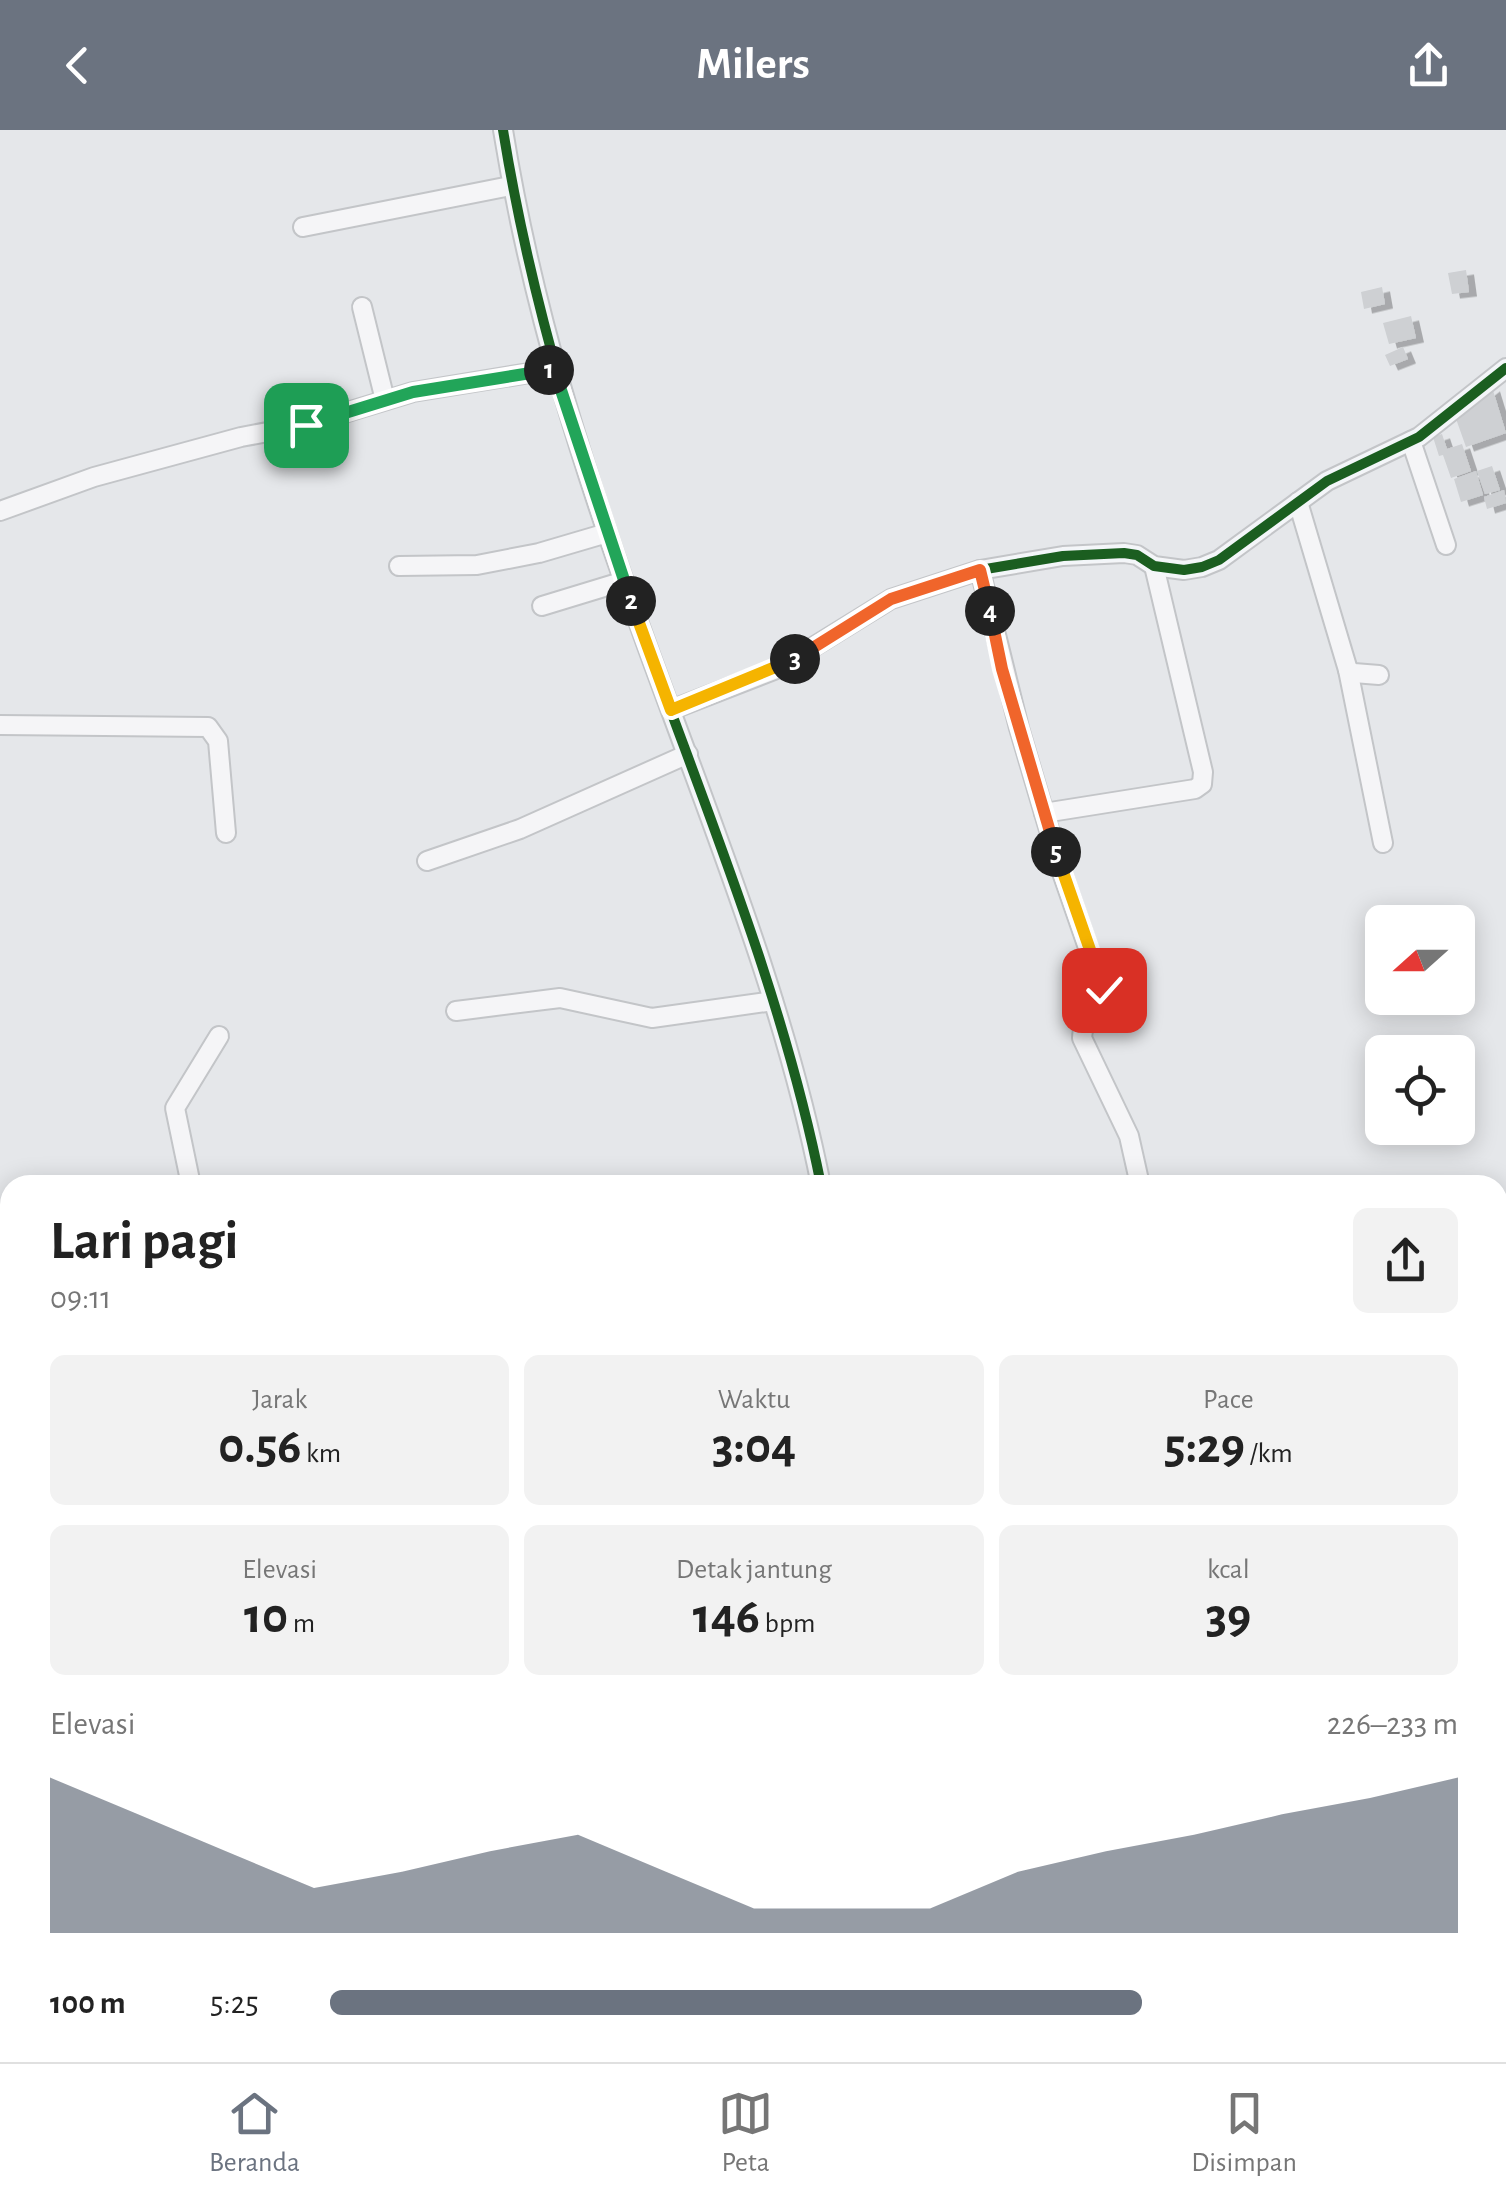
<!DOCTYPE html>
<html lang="id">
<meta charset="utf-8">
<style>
:root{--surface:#fff;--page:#f2f2f2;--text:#222;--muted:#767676;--line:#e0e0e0;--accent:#6b7380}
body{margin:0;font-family:"Alegreya Sans",sans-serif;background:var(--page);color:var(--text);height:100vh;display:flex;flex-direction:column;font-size:38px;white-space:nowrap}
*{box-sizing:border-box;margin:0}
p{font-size:32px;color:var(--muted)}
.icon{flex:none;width:55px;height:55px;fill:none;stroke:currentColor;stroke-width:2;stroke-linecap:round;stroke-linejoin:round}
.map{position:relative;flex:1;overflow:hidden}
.panel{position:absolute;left:0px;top:1045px;width:1508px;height:888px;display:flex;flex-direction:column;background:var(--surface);border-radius:30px 30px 0 0;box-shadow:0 5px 25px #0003}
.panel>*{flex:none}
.needle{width:65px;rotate:249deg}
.controls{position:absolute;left:1365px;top:775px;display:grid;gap:20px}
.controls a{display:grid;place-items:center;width:110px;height:110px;border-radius:15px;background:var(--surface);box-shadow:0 5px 25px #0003;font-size:50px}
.pin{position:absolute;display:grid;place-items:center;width:85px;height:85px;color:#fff;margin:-42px;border-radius:20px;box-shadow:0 5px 15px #0006}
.km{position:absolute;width:50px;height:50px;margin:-25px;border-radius:50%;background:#222;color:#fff;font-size:28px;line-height:50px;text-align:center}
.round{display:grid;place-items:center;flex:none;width:105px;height:105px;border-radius:15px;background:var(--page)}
.head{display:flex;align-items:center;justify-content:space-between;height:170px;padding:0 50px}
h1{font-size:55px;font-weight:600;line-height:75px}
.metrics{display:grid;grid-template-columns:repeat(3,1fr);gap:15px;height:170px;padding:10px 50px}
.metrics div{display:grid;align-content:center;border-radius:15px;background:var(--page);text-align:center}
.metrics b{font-size:50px;font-weight:600}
.metrics small{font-size:28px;font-weight:400}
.metrics p{font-size:28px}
.chart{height:280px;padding:20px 50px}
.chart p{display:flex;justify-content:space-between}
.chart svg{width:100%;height:180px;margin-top:10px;fill:var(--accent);opacity:.7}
ul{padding:0 50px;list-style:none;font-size:32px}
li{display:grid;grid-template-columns:160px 120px 1fr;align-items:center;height:75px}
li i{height:25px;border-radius:12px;background:var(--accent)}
header{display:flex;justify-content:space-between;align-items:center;height:130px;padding:0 50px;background:var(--accent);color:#fff;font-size:45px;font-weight:600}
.tab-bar{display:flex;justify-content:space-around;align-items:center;height:140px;border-top:2px solid var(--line);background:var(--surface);font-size:28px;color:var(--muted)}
.tab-bar a{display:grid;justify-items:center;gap:5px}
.tab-bar .selected{color:var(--accent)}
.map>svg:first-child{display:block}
.building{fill:#ced0d3;filter:url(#shadow)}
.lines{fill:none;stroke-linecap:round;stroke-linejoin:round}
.minor-casing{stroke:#c3c5c8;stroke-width:22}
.minor{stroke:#f5f5f7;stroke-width:18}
.cycleway-casing{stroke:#f3f6f9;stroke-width:16}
.cycleway{stroke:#1b5e20;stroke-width:10}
.split-1-casing{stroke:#fff;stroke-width:20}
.split-2-casing{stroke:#fff;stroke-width:20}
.split-3-casing{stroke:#fff;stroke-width:20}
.split-4-casing{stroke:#fff;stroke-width:20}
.split-5-casing{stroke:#fff;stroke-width:20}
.split-6-casing{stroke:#fff;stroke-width:20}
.split-1{stroke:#22a559;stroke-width:12}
.split-2{stroke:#22a559;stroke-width:12}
.split-3{stroke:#f5b400;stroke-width:12}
.split-4{stroke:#f0652b;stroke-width:12}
.split-5{stroke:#f0652b;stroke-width:12}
.split-6{stroke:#f5b400;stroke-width:12}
</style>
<header><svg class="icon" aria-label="back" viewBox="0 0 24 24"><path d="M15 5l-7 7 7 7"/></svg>Milers<svg class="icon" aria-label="share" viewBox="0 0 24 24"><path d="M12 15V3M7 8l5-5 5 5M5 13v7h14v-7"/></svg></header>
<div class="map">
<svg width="1506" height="1932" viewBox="0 0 1506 1932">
<defs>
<filter id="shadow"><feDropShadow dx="8" dy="4.5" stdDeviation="0" flood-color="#0004"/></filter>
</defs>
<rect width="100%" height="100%" fill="#e5e7ea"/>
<g class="building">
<path d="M1466,140L1469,162L1452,164L1448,143Z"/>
<path d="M1382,157L1385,174L1364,179L1361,162Z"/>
<path d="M1411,186L1416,208L1389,214L1383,193Z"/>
<path d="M1403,217L1408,229L1390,236L1385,225Z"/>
<path d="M1492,257L1506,303L1466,317L1455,286Z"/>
<path d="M1442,304L1447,319L1462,314L1471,341L1451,348L1443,325L1439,326L1433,307Z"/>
<path d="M1492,336L1500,360L1485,364L1477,341Z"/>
<path d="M1476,341L1483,365L1461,372L1454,349Z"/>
<path d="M1504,360L1506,373L1487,379L1484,367Z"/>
</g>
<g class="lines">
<g class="minor-casing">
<g id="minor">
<path d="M503,0C532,179 585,346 647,516C711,693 784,869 821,1055"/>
<path d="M303,97L510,56"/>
<path d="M362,177L385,270"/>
<path d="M1411,311L1446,415"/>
<path d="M1298,372L1348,540L1354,543L1379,545"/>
<path d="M0,381L94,347L241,307L305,295L413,262L554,239"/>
<path d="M399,436L477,435L539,423L607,403"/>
<path d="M980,440L1019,598L1059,734L1105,867C1102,884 1082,888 1082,908L1129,1006L1140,1055"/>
<path d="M542,476L624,451"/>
<path d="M1348,540L1383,713"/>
<path d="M671,580L779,538L891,469L980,440L1063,426L1124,423L1137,425L1154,436L1184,440L1202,437L1219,430L1327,351L1419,307L1506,238"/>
<path d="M0,595L208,597L218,611L226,703"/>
<path d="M1044,683L1195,659L1202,654L1203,642L1154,436"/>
<path d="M427,731L520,699L688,624"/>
<path d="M456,881L560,868L652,888L773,871"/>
<path d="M191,1055L175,978L219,906"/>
<path d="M0,1226L10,1270"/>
<path d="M1498,1228L1506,1226"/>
<path d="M1498,1603L1500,1652L1506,1666"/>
<path d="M0,1788L10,1795"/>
<path d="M416,1922L422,1932"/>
<path d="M952,1922L956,1932"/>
</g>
</g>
<use href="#minor" class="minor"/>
<g class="cycleway-casing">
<g id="cycleway">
<path d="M503,0C532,179 585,346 647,516C711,693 784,869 821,1055"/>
<path d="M671,580L779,538L891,469L980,440L1063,426L1124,423L1137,425L1154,436L1184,440L1202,437L1219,430L1327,351L1419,307L1506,238"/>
</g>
</g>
<use href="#cycleway" class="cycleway"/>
</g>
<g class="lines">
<g class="split-1-casing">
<path id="split-1" d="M306,295L413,262L549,240"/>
</g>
<g class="split-2-casing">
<path id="split-2" d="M549,240L554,239L631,471"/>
</g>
<g class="split-3-casing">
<path id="split-3" d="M631,471L671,580L795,529"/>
</g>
<g class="split-4-casing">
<path id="split-4" d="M795,529L891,469L980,440L990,481"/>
</g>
<g class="split-5-casing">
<path id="split-5" d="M990,481L1002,539L1056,722"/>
</g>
<g class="split-6-casing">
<path id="split-6" d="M1056,722L1104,860"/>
</g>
<use href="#split-1" class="split-1"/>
<use href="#split-2" class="split-2"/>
<use href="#split-3" class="split-3"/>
<use href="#split-4" class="split-4"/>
<use href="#split-5" class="split-5"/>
<use href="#split-6" class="split-6"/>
</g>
</svg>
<div class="controls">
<a><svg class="needle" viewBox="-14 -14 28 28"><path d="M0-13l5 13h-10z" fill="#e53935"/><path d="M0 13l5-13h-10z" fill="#767676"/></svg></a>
<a><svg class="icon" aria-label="locate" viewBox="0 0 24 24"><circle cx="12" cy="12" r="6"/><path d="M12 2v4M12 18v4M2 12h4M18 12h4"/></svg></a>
</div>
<div class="pin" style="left:306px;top:295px;background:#1e9e55"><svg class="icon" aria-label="arrive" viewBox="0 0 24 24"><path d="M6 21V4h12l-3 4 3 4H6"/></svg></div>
<div class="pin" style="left:1104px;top:860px;background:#d93025"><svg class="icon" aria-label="check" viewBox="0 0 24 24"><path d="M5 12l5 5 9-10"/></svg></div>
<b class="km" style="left:549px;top:240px">1</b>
<b class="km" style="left:631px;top:471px">2</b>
<b class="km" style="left:795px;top:529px">3</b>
<b class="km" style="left:990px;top:481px">4</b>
<b class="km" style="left:1056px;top:722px">5</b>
<section class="panel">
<div class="head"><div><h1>Lari pagi</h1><p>09:11</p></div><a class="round"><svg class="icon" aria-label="share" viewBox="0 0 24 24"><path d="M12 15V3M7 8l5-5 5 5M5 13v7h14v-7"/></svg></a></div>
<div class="metrics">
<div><p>Jarak</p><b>0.56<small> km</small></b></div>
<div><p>Waktu</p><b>3:04</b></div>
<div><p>Pace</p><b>5:29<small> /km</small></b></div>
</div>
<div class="metrics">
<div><p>Elevasi</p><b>10<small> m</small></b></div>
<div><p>Detak jantung</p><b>146<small> bpm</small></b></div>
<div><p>kcal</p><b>39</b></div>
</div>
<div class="chart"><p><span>Elevasi</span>226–233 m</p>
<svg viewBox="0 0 160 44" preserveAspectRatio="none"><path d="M0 44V6L10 15L20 24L30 33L40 29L50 24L60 20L70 29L80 38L90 38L100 38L110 29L120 24L130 20L140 15L150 11L160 6V44z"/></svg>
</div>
<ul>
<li><b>100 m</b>5:25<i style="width:72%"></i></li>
</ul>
</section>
</div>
<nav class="tab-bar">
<a class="selected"><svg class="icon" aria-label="home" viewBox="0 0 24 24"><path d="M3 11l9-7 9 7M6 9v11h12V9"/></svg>Beranda</a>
<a><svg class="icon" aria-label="map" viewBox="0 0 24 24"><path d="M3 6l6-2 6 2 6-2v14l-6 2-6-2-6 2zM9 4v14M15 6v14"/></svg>Peta</a>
<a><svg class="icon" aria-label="saved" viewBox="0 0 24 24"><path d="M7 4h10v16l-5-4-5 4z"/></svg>Disimpan</a>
</nav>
